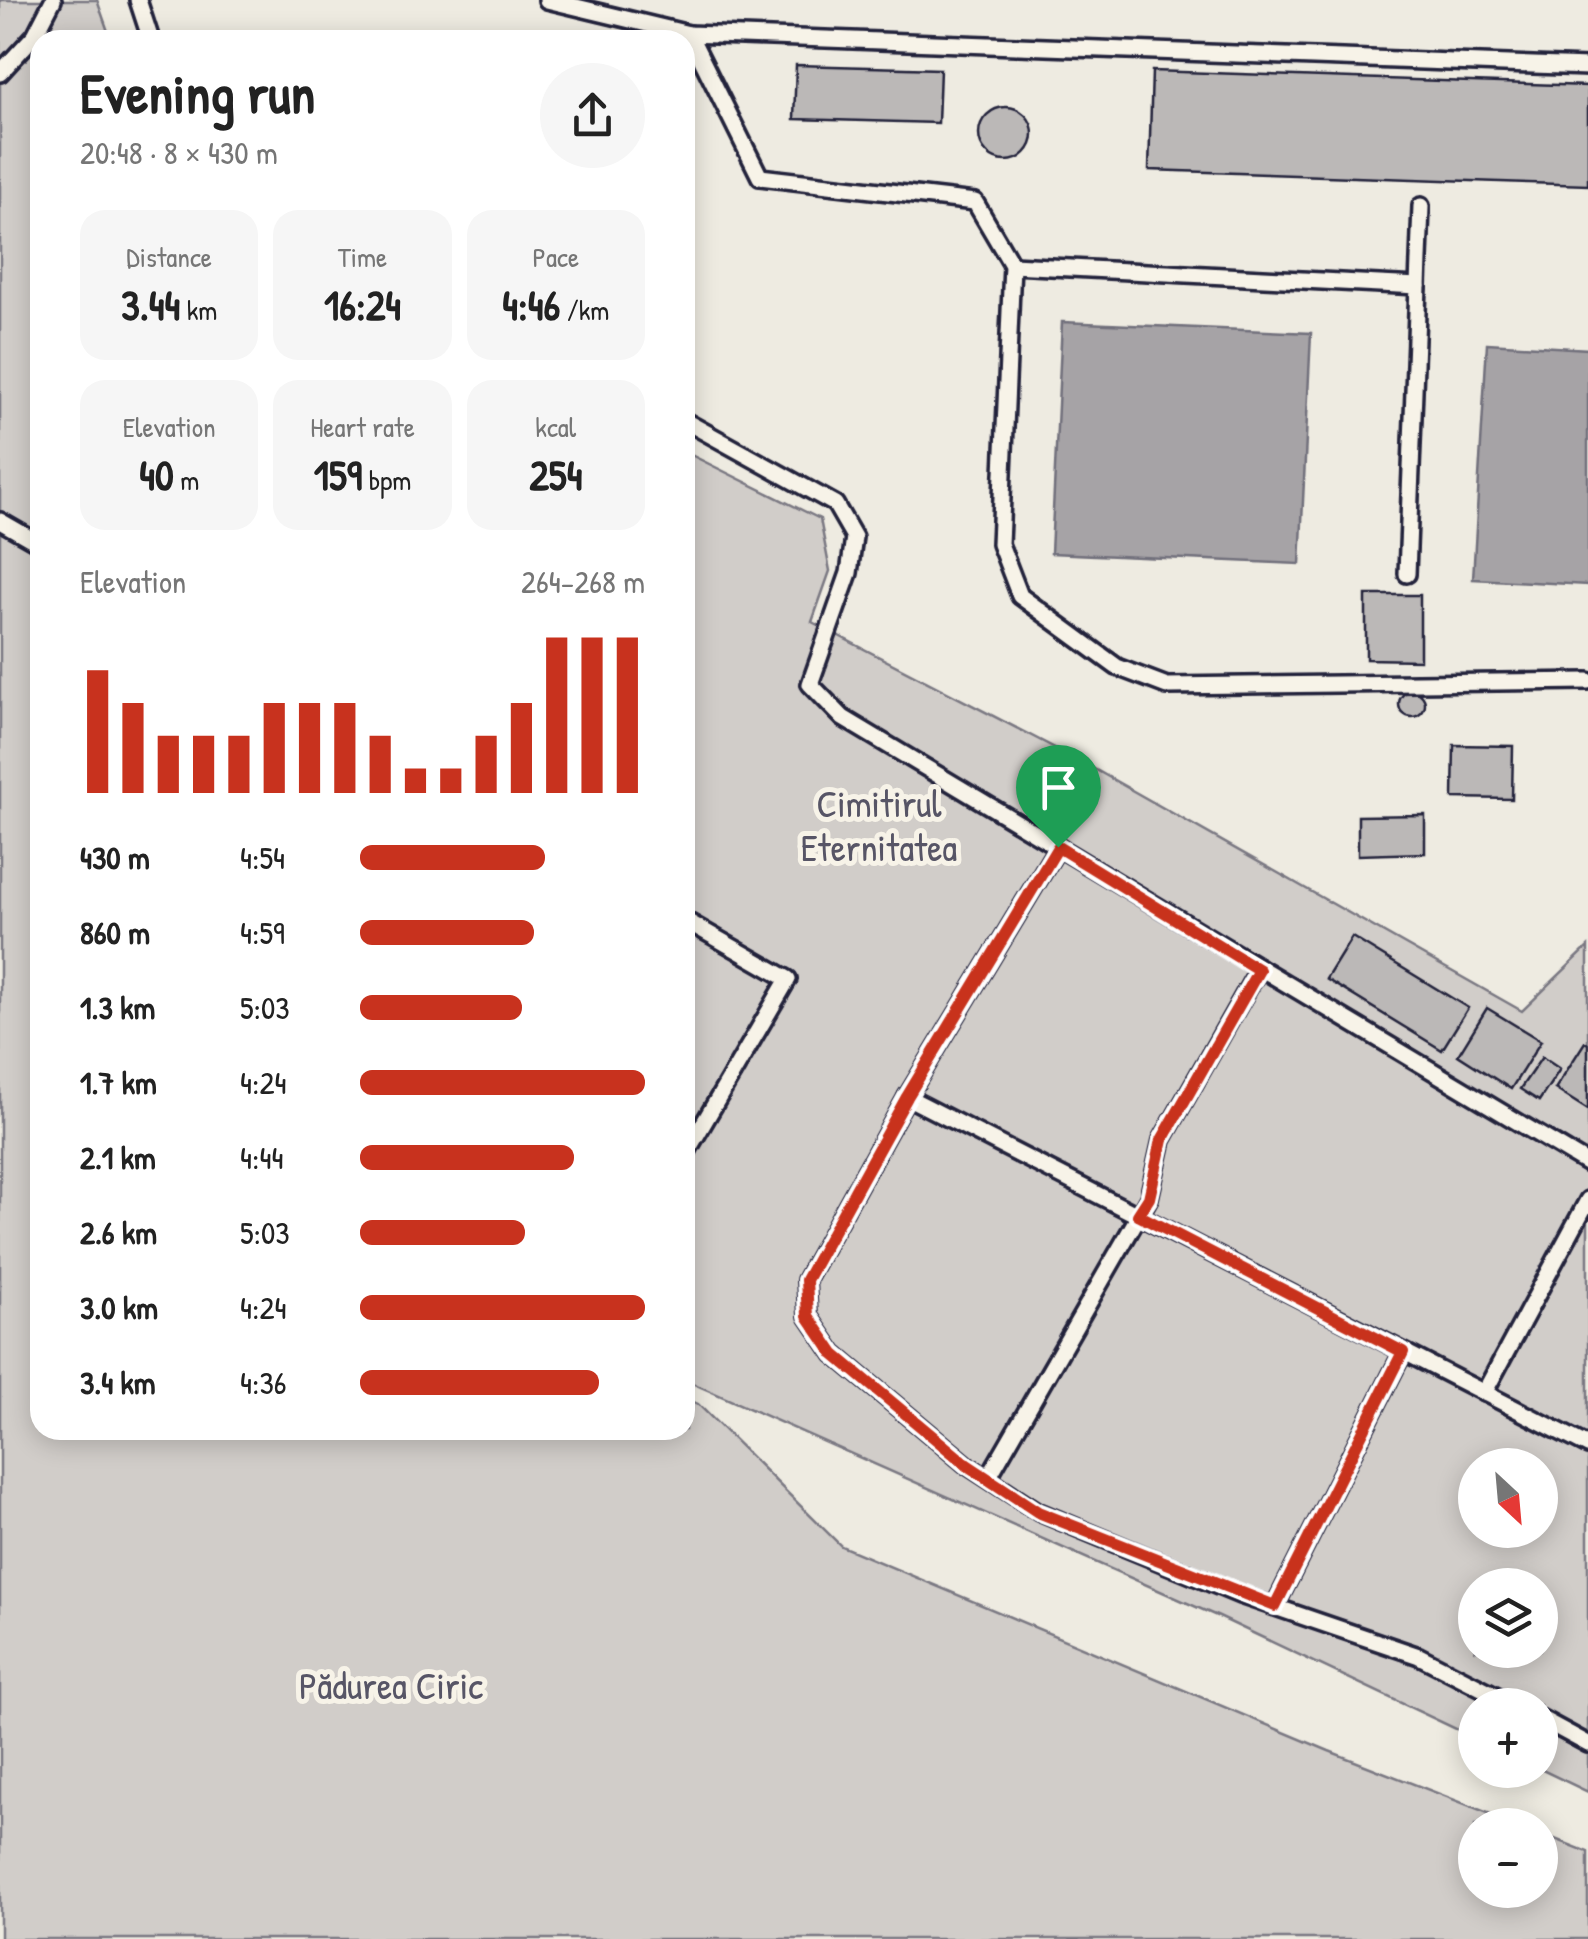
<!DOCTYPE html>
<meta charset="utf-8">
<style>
:root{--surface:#fff;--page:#f6f6f6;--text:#222;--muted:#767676;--accent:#c8321e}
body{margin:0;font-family:"Patrick Hand",sans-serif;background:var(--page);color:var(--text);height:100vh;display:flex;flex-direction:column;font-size:38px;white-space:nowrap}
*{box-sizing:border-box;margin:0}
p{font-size:32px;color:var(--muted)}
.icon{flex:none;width:55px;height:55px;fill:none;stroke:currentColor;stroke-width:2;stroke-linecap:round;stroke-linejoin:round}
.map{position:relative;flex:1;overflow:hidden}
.side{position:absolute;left:30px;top:30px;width:665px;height:1410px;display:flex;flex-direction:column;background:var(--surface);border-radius:30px;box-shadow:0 5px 25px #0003}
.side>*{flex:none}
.needle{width:65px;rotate:154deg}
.tools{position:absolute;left:1458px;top:1448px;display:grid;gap:20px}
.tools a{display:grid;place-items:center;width:100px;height:100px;border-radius:50%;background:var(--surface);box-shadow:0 5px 25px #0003;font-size:50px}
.pin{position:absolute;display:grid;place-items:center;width:85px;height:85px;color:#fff;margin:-102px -42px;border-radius:50% 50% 50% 0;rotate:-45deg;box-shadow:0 0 10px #0007}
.pin .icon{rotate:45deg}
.round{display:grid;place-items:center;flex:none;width:105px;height:105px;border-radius:52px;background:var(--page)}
.headline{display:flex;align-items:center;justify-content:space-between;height:170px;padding:0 50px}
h1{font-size:55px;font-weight:700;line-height:75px}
.stats{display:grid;grid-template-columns:repeat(3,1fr);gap:15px;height:170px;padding:10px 50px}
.stats div{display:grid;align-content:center;border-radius:25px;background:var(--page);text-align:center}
.stats b{font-size:42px;font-weight:700}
.stats small{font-size:28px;font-weight:400}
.stats p{font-size:28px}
.chart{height:280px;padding:20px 50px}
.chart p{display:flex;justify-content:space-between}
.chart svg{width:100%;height:180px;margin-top:10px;stroke:var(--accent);stroke-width:6}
ul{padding:0 50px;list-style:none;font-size:32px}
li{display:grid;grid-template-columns:160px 120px 1fr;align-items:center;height:75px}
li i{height:25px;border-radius:12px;background:var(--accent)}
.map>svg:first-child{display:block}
.green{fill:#d1cdc9;stroke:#7a7882;stroke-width:2.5;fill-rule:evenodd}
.water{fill:#a6a3a6;stroke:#716f7b;stroke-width:2.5}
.building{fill:#bbb8b7;stroke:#22223b;stroke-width:2.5}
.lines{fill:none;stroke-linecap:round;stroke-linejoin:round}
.service-casing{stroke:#22223b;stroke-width:22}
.service{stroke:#f7f3e8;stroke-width:15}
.route-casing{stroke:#fff;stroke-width:20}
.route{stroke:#c8321e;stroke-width:12}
.labels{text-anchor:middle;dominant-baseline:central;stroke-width:10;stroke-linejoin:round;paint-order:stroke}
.park-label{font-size:38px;fill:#575566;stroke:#f7f3e8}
</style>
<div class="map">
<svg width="1588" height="1939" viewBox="0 0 1588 1939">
<rect width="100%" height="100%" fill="#eeebe1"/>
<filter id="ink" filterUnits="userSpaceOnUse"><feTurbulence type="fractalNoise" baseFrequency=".01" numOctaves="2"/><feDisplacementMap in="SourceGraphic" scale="20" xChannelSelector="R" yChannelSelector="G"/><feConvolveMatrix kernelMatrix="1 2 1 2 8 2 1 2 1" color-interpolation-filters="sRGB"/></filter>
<g filter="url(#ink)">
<g class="green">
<path d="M0,0H97L111,40H40V1430H685V1398L698,1404L841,1546L1329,1751L1519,1825H1475V1890H1540V1833L1588,1852V1939H0Z"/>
<path d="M685,452L820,519L830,571L812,622L1082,762L1522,1011L1588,947V1792L1540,1769V1705H1475V1738L1219,1617L685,1380ZM1475,1465H1540V1530H1475ZM1475,1585H1540V1650H1475Z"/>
</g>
<g class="water">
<path d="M1062,322L1311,333L1300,564L1051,553Z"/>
<path d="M1487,343L1588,349V585L1473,579Z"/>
</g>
<g class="building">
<path d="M796,65L940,69L938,123L794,119Z"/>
<path d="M1152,71L1588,86V185L1149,170Z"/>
<circle cx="1006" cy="134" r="27"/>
<path d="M1366,595H1420V660L1366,659Z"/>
<circle cx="1412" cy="704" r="13"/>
<path d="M1454,745L1513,746L1512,799L1453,798Z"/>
<path d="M1425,815V853L1358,855V816Z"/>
<path d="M1352,937L1468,1008L1442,1050L1326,979Z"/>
<path d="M1487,1008L1541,1041L1511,1089L1458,1055Z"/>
<path d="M1585,1042L1588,1044V1110L1555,1089Z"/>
<path d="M1542,1057L1560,1069L1539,1101L1520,1089Z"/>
</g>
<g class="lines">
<g class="service-casing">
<g id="service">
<path d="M138,0L151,40"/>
<path d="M547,0L689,34L1588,67"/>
<path d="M689,34L760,177L975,202L1012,265L1000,544L1020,596L1117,667L1167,686L1588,681"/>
<path d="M0,73L35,35L53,0"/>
<path d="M1012,265L1418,286L1407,574"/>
<path d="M1418,286L1421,206"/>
<path d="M685,421L835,504L854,537L849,573L810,684L843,718L1058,847"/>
<path d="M0,521L40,544"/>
<path d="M685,920L788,979L685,1155"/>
<path d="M907,1097L1588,1446"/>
<path d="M1484,1393L1588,1200"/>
<path d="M988,1478L1149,1198L1162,1140L1259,969"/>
<path d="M1275,1606L1403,1352"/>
<path d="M1515,1705L1419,1656L1240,1595L1039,1512L967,1465L834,1354L808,1316L806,1280L907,1097L1058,847L1588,1164"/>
<path d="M1540,1718L1588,1744"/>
</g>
</g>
<use href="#service" class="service"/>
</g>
</g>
<g class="lines" filter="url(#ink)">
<g class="route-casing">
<path id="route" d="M1058,847L1259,970L1162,1140L1149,1198L1138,1215L1403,1352L1275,1606L1038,1512L967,1465L834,1354L808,1316L806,1280L907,1097Z"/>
</g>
<use href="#route" class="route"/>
</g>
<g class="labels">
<g class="park-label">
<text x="879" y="803">Cimitirul<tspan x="879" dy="44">Eternitatea</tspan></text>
<text x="391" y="1685">Pădurea Ciric</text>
</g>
</g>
</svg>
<div class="tools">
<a><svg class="needle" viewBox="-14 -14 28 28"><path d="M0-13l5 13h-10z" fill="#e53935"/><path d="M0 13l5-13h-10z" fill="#767676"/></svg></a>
<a><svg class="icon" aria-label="layers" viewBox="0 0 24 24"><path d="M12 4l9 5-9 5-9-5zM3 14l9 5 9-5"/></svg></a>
<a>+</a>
<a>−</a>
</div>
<div class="pin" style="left:1058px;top:847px;background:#1e9e55"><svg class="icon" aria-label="arrive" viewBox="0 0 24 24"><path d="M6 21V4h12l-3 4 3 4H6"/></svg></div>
<section class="side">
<div class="headline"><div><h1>Evening run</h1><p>20:48 · 8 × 430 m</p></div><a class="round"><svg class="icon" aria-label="share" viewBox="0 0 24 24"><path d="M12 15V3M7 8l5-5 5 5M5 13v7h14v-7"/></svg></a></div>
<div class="stats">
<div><p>Distance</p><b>3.44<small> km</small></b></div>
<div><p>Time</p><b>16:24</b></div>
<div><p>Pace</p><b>4:46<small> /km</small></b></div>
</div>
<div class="stats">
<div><p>Elevation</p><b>40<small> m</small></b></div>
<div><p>Heart rate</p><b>159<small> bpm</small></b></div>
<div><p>kcal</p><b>254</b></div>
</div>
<div class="chart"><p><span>Elevation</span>264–268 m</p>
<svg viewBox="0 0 160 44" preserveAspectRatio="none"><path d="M5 44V14M15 44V22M25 44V30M35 44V30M45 44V30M55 44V22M65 44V22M75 44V22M85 44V30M95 44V38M105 44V38M115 44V30M125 44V22M135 44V6M145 44V6M155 44V6"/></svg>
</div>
<ul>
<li><b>430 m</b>4:54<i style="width:65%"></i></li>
<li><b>860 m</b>4:59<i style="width:61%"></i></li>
<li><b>1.3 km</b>5:03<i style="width:57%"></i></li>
<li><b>1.7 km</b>4:24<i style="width:100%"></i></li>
<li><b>2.1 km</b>4:44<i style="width:75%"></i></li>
<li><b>2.6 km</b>5:03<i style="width:58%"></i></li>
<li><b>3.0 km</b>4:24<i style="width:100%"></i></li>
<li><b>3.4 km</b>4:36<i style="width:84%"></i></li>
</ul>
</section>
</div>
